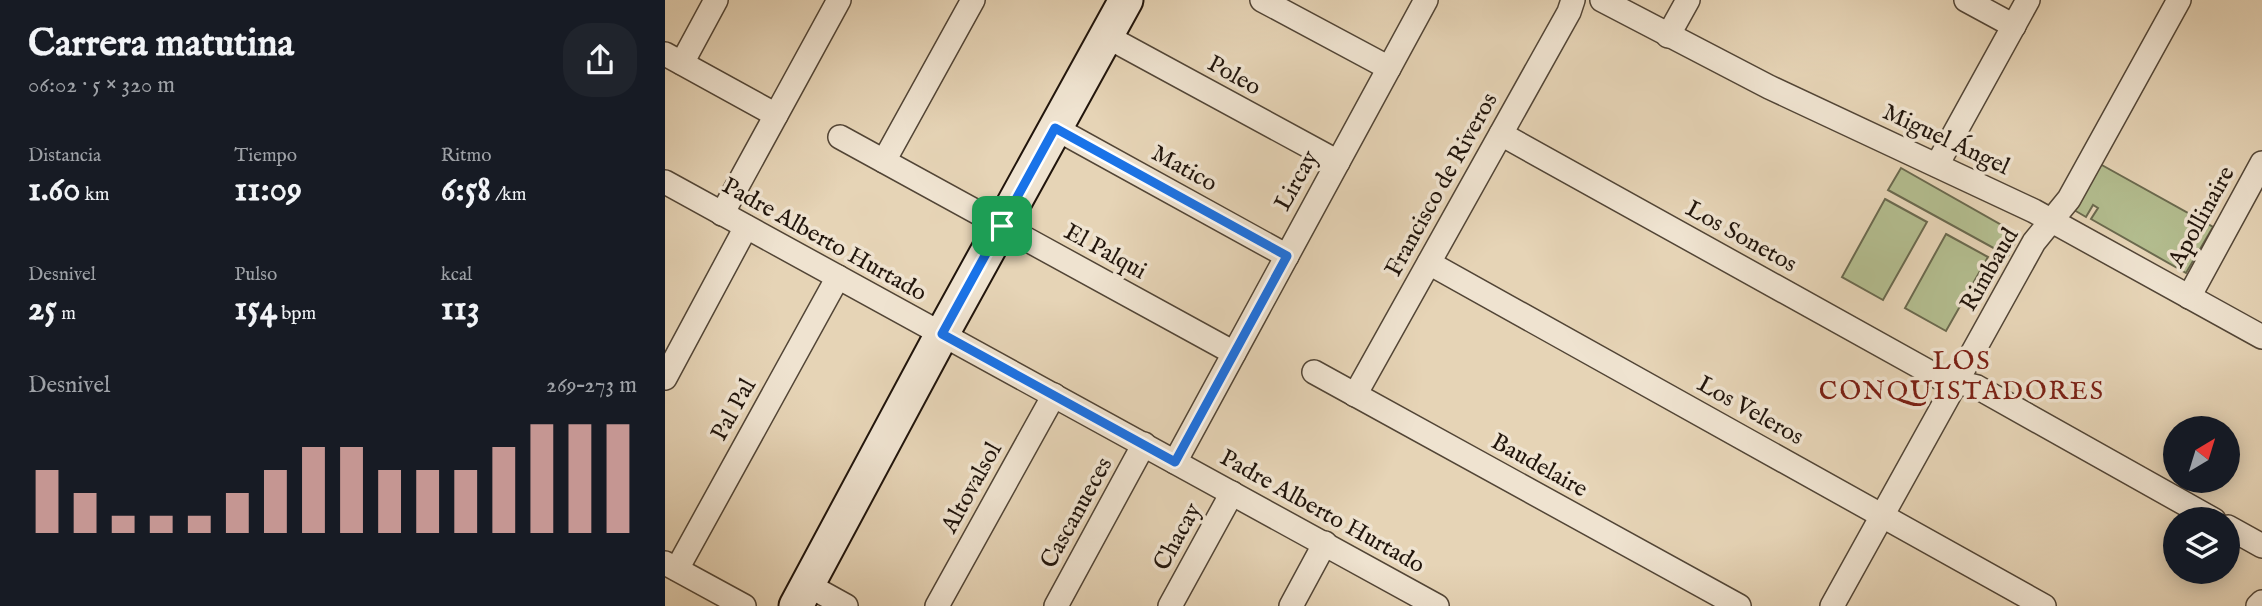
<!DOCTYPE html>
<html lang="es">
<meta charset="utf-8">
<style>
:root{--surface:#171b24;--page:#20242c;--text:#f1f3f6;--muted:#9ea1a6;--accent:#c59692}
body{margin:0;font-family:"IM FELL English",serif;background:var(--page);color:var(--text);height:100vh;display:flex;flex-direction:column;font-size:26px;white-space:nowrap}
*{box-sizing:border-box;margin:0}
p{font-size:23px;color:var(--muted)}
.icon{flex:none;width:38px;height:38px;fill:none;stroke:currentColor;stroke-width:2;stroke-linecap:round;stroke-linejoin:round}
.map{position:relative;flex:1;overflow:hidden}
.panel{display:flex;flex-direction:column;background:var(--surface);width:665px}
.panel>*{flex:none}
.needle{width:46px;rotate:38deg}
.controls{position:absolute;left:1498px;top:416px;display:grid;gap:14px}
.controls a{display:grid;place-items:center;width:77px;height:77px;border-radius:50%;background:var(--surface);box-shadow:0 4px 18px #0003;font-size:35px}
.pin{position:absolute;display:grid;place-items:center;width:60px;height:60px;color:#fff;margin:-30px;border-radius:14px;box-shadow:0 4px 10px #0006}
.round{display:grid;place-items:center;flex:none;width:74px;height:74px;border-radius:28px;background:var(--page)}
.overview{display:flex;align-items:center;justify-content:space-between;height:119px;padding:0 28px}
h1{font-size:38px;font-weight:700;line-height:52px}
.stats{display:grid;grid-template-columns:repeat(3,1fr);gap:10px;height:119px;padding:7px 28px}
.stats div{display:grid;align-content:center}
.stats b{font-size:35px;font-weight:700}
.stats small{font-size:19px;font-weight:400}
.stats p{font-size:19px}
.chart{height:196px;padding:14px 28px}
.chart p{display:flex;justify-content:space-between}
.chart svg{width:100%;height:126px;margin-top:7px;stroke:var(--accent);stroke-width:6}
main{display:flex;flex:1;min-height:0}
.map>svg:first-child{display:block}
.green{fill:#b3bd8f;stroke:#6a694e;stroke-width:2}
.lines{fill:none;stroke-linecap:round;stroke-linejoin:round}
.street-casing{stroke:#524536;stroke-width:26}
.secondary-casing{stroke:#21150c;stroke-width:37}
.street{stroke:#efe3d0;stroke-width:23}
.secondary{stroke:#efe3d0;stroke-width:33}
.route-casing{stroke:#fff;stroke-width:14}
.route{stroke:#1a73e8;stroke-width:9}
.labels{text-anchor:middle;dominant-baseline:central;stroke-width:7;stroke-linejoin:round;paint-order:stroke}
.street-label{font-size:24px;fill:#21150c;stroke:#efe3d0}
.neighbourhood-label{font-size:26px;letter-spacing:2px;fill:#7a1f14;stroke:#efe3d0}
</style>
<main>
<section class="panel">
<div class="overview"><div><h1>Carrera matutina</h1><p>06:02 · 5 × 320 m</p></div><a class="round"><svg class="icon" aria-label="share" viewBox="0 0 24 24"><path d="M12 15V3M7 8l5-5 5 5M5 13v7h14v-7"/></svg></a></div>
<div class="stats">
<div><p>Distancia</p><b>1.60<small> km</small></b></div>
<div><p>Tiempo</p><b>11:09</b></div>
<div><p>Ritmo</p><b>6:58<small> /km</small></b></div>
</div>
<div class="stats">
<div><p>Desnivel</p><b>25<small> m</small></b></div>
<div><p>Pulso</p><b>154<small> bpm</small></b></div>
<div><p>kcal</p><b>113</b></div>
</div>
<div class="chart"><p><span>Desnivel</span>269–273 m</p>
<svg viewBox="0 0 160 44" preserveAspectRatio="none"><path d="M5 44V22M15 44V30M25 44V38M35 44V38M45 44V38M55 44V30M65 44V22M75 44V14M85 44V14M95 44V22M105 44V22M115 44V22M125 44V14M135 44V6M145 44V6M155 44V6"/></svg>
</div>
</section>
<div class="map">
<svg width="1597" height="606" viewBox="0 0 1597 606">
<rect width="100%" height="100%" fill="#e6d4b6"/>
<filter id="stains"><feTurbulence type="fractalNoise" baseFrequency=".00286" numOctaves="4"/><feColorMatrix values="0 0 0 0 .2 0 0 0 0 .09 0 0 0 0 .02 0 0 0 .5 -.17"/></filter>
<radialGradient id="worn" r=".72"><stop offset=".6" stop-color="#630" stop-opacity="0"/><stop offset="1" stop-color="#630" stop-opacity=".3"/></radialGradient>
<g class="green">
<path d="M1435,164L1548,227L1521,273L1426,219L1433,208L1428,205L1421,217L1409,210Z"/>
<path d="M1236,168L1354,235L1343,256L1223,190Z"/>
<path d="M1220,199L1262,222L1218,300L1177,277Z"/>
<path d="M1281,234L1323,257L1281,331L1240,308Z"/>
</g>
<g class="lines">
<g class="street-casing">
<g id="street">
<path d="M597,0L724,68"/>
<path d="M937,0L1104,87L1369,211L1597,337"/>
<path d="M1301,0L1349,26"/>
<path d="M441,36L673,162"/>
<path d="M1003,36L1023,0"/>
<path d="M0,54L111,115"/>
<path d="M17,63L51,0"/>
<path d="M390,128L622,256"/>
<path d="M836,134L1275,378L1312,387L1549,520"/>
<path d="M175,137L569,353"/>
<path d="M219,161L308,0"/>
<path d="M1272,165L1363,0"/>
<path d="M0,182L772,606"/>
<path d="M57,214L174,0"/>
<path d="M764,263L1379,606"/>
<path d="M1524,297L1597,163"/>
<path d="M649,372L1074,606"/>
<path d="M0,378L81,227"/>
<path d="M690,395L904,12L908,0"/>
<path d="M510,462L761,0"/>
<path d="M1563,527L1597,546"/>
<path d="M0,563L79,606"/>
<path d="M12,569L173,277"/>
<path d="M143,585L181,606"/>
<path d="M272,606L389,395"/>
<path d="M391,606L479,444"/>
<path d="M505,606L567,493"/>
<path d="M626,606L660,543"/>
<path d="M1167,606L1369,242L1404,199L1514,0"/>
<path d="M1593,606L1597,602"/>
</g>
</g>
<g class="secondary-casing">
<path id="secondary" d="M131,606L277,334L461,0"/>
</g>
<use href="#street" class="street"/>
<use href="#secondary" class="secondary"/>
</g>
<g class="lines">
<g class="route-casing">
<path id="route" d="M390,128L622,256L510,462L277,334Z"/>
</g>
<use href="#route" class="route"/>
</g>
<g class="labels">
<g class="street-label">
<text transform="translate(569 76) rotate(29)">Poleo</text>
<text transform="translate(1281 140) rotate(25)">Miguel Ángel</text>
<text transform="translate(519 169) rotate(29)">Matico</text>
<text transform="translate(632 181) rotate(-61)">Lircay</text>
<text transform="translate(777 185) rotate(-61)">Francisco de Riveros</text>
<text transform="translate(1537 217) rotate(-61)">Apollinaire</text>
<text transform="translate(1076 237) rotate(29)">Los Sonetos</text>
<text transform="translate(159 240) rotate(29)">Padre Alberto Hurtado</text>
<text transform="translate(440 252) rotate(29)">El Palqui</text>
<text transform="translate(1325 270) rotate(-60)">Rimbaud</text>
<text transform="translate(69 410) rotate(-61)">Pal Pal</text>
<text transform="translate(1085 411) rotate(29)">Los Veleros</text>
<text transform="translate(874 466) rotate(29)">Baudelaire</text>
<text transform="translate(307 488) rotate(-61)">Altovalsol</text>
<text transform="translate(657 512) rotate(29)">Padre Alberto Hurtado</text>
<text transform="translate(412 513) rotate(-61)">Cascanueces</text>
<text transform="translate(513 537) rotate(-61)">Chacay</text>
</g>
<g class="neighbourhood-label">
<text x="1297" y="361">LOS<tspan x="1297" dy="30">CONQUISTADORES</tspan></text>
</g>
</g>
<rect width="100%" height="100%" filter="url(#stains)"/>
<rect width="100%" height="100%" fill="url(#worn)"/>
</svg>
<div class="controls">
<a><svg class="needle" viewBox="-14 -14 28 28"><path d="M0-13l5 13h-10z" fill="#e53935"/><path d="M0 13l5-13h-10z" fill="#9ea1a6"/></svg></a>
<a><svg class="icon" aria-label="layers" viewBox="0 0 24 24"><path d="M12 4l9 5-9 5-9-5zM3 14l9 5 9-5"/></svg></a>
</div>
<div class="pin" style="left:337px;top:226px;background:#1e9e55"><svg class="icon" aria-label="arrive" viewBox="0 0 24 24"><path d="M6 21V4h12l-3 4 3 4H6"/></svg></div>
</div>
</main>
